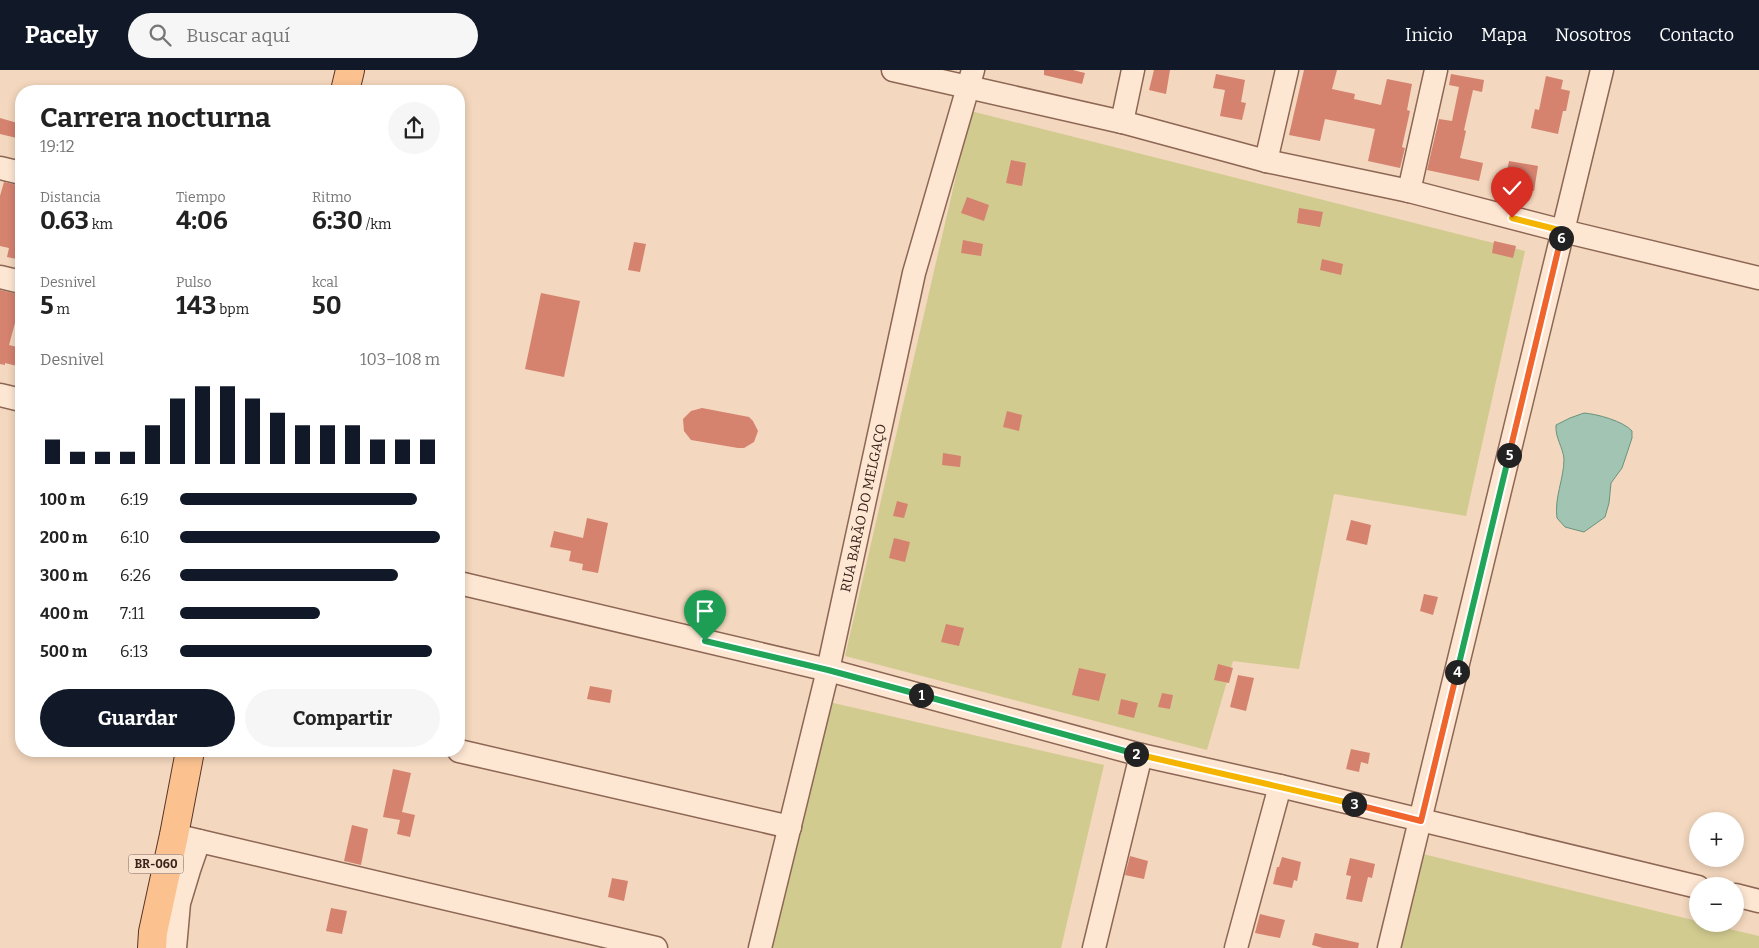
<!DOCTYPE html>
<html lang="es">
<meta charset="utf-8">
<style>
:root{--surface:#fff;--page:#f6f6f6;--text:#222;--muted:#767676;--accent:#111827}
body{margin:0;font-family:Bitter,serif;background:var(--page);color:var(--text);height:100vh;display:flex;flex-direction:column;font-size:19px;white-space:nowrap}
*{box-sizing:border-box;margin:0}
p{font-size:16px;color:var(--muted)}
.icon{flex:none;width:28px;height:28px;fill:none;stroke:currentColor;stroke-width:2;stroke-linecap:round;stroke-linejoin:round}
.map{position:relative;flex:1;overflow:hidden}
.sheet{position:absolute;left:15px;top:15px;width:450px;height:672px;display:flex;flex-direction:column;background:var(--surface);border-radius:20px;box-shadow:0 2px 8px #0003}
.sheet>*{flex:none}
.controls{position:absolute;left:1689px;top:742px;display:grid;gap:10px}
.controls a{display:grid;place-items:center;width:55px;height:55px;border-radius:50%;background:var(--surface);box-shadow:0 2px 8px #0003;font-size:25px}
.pin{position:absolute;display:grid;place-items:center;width:42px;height:42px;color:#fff;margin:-51px -21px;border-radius:50% 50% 50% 0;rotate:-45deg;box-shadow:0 0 5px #0007}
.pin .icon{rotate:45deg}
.km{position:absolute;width:25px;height:25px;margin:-12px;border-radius:50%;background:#222;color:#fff;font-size:14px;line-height:25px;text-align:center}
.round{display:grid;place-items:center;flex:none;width:52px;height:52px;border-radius:26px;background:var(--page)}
.head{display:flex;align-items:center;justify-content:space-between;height:85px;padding:0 25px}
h1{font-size:28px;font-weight:700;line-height:38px}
.metrics{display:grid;grid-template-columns:repeat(3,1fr);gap:8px;height:85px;padding:5px 25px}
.metrics div{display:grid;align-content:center}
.metrics b{font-size:25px;font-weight:700}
.metrics small{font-size:14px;font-weight:400}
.metrics p{font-size:14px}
.chart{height:140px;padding:10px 25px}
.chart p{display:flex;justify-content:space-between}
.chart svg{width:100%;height:90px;margin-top:5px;stroke:var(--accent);stroke-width:6}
.primary-button{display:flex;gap:10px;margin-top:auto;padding:10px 25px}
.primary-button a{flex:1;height:58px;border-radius:30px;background:var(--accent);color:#fff;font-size:20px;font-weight:700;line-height:58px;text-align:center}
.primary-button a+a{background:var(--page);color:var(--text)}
ul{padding:0 25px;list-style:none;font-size:16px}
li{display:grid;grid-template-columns:80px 60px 1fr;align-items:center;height:38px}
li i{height:12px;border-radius:6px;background:var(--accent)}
header{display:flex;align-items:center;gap:30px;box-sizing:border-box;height:70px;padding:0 25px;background:var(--accent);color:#fff}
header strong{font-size:24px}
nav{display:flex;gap:28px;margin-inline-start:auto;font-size:18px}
.search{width:350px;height:45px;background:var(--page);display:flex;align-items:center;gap:12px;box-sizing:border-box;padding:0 18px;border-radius:28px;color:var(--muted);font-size:19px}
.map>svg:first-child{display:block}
.grass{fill:#d2cb90}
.water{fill:#a2c4b2;stroke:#68937e}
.building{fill:#d5826f}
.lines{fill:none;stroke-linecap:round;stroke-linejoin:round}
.minor-casing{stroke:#8d6654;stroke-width:25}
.major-casing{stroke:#5a3529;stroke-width:30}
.minor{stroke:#fde6d2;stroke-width:22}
.major{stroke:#fbc290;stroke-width:28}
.split-1-casing{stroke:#fff;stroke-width:10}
.split-2-casing{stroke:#fff;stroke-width:10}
.split-3-casing{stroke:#fff;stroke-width:10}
.split-4-casing{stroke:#fff;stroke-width:10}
.split-5-casing{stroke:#fff;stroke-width:10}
.split-6-casing{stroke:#fff;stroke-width:10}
.split-7-casing{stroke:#fff;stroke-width:10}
.split-1{stroke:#22a559;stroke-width:6}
.split-2{stroke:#22a559;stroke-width:6}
.split-3{stroke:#f5b400;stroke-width:6}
.split-4{stroke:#f0652b;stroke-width:6}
.split-5{stroke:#22a559;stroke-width:6}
.split-6{stroke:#f0652b;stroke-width:6}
.split-7{stroke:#f5b400;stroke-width:6}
.labels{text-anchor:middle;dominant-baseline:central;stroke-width:4.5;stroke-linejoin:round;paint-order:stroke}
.shield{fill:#f9e3ce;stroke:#745d51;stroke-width:1}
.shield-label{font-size:12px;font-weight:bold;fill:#3b231b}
.street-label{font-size:14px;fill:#3b231b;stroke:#f9e3ce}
</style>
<header>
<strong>Pacely</strong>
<div class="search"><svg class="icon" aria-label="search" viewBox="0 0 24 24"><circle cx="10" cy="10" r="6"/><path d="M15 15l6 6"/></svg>Buscar aquí</div>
<nav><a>Inicio</a><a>Mapa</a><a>Nosotros</a><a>Contacto</a></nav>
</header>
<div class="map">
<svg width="1759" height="878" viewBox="0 0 1759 878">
<rect width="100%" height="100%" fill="#f3d7be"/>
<g class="grass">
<path d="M971,41L1525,181L1466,446L1334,424L1299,599L1233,591L1207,680L845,586Z"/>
<path d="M829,632L1104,695L1061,878H770Z"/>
<path d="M1423,784L1697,851L1698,854H1708L1759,866V878H1400Z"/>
</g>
<path class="water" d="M1584,343C1597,344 1623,351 1632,361V368L1622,398L1611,413L1609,433L1605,447L1584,462L1565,457L1557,448C1554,428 1564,409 1564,389C1563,377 1555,368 1556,355L1570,348Z"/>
<g class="building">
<path d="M1044,0H1073L1085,3L1082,14L1044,5Z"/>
<path d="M1154,0H1170L1166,24L1149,20Z"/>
<path d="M1304,0H1337L1332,19L1355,24L1354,29L1381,35L1387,9L1412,14L1407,40L1410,41L1402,77L1405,78L1400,98L1368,91L1375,59L1325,49L1320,71L1289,65Z"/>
<path d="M1216,4L1245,10L1241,32L1246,33L1242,50L1220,46L1225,20L1213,18Z"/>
<path d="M1451,4L1484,10L1482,22L1473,20L1464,60L1466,61L1460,88L1483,93L1479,111L1427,100L1439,49L1452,51L1459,17L1449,15Z"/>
<path d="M1546,6L1563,10L1561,19L1570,21L1566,41H1563L1558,64L1531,58L1535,39L1539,40Z"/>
<path d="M0,48L21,54V69L0,64Z"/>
<path d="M1011,90L1026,93L1022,116L1006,113Z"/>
<path d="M1509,91L1538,96L1534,121L1504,116Z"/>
<path d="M4,112L21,116V190L7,187L9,178L0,176V126Z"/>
<path d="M967,127L989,135L984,151L961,143Z"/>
<path d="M1299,138L1323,142L1320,157L1297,153Z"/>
<path d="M963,170L983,174L981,186L961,183Z"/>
<path d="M1494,171L1516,176L1513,188L1492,183Z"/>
<path d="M634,172L646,174L640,202L628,200Z"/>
<path d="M1322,189L1343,194L1341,205L1320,200Z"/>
<path d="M0,220L21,225V254L15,253L9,275L21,278V297L5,293V295L0,294Z"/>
<path d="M541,223L580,231L564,307L525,299Z"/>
<path d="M702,338L749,347L753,351L758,361L754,372L744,378H738L691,370L684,361L683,349L691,341Z"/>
<path d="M1007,341L1022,345L1019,361L1003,357Z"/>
<path d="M943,383L961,386L960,397L942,395Z"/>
<path d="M897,431L908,434L904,448L893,446Z"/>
<path d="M587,448L608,453L598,503L582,500L583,494L569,491L571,481L550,477L554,461L583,468Z"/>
<path d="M1351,450L1371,455L1367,475L1346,470Z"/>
<path d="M894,468L910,472L905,492L889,488Z"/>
<path d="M1424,524L1438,527L1433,545L1420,541Z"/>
<path d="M946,554L964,558L959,576L941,572Z"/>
<path d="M1218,594L1233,598L1229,613L1214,610Z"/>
<path d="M1079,598L1106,604L1099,631L1072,625Z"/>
<path d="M1238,605L1254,608L1246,641L1230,637Z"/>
<path d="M590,616L612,620L610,633L587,629Z"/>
<path d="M1162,623L1173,625L1170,639L1158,637Z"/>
<path d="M1121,629L1138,633L1134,648L1118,644Z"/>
<path d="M1351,679L1370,683L1368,694L1361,692L1359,702L1346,699Z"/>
<path d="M393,699L411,703L402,742L415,745L410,767L397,764L400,750L383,747Z"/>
<path d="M352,755L368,759L361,795L344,791Z"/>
<path d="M1130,786L1148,791L1144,809L1125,805Z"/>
<path d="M1282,787L1301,792L1297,811L1294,810L1292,818L1273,814L1277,797H1279Z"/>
<path d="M1350,788L1375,794L1372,808L1368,807L1362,832L1346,829L1351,806L1346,805Z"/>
<path d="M612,808L628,811L624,831L608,827Z"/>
<path d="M331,838L347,841L342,864L326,861Z"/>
<path d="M1260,844L1285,850L1280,868L1255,863Z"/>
<path d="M1315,863L1359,873L1358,878H1323L1312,875Z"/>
</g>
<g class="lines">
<g class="minor-casing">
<g id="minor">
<path d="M893,0L1122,52L1266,91L1409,121L1563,161L1759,208"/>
<path d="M1122,52L1133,0"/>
<path d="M1266,91L1287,0"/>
<path d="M0,98L21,103"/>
<path d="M1409,121L1436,0"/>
<path d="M0,207L21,212"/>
<path d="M0,325L21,330"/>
<path d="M459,513L828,600L1141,685L1280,716L1698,817"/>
<path d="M459,681L790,757"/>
<path d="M174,765L656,878"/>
<path d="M1735,825L1759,831"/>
<path d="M175,878L179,833L189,800L199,771"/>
<path id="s1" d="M760,878L828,600L914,203L973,0"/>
<path d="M1094,878L1141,685"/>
<path d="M1236,878L1280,716"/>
<path d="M1389,878L1602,0"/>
</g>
</g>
<g class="major-casing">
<g id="major">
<path d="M345,21L350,0"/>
<path d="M152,878L153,862L174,765L190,681"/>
</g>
</g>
<use href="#minor" class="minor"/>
<use href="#major" class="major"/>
</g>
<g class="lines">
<g class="split-1-casing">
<path id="split-1" d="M705,571L828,600L921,625"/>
</g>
<g class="split-2-casing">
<path id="split-2" d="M921,625L1136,684"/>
</g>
<g class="split-3-casing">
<path id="split-3" d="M1136,684L1354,734"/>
</g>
<g class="split-4-casing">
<path id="split-4" d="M1354,734L1421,751L1457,602"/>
</g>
<g class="split-5-casing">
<path id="split-5" d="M1457,602L1509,385"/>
</g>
<g class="split-6-casing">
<path id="split-6" d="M1509,385L1561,168"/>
</g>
<g class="split-7-casing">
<path id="split-7" d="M1512,148L1563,161L1561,168"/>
</g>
<use href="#split-1" class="split-1"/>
<use href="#split-2" class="split-2"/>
<use href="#split-3" class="split-3"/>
<use href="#split-4" class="split-4"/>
<use href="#split-5" class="split-5"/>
<use href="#split-6" class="split-6"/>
<use href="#split-7" class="split-7"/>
</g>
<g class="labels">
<rect class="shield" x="128.5" y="784.5" width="55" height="19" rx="4"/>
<g class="shield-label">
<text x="156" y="794">BR-060</text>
</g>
<g class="street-label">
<text stroke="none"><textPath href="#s1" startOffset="452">RUA BARÃO DO MELGAÇO</textPath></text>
</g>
</g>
</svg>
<div class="controls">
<a>+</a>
<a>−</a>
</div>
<div class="pin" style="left:705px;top:571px;background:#1e9e55"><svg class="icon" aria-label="arrive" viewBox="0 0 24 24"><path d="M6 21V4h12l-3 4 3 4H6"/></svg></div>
<div class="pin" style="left:1512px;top:148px;background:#d93025"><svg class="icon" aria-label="check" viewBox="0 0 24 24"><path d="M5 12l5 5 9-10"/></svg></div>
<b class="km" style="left:921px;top:625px">1</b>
<b class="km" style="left:1136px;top:684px">2</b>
<b class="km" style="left:1354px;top:734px">3</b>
<b class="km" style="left:1457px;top:602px">4</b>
<b class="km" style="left:1509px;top:385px">5</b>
<b class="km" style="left:1561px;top:168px">6</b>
<section class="sheet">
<div class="head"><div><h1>Carrera nocturna</h1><p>19:12</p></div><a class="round"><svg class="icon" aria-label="share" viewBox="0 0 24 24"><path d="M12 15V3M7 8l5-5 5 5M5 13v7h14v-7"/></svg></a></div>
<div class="metrics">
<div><p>Distancia</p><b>0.63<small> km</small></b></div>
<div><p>Tiempo</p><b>4:06</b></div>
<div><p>Ritmo</p><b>6:30<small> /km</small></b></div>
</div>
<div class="metrics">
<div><p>Desnivel</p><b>5<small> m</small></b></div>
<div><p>Pulso</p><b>143<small> bpm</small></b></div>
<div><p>kcal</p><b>50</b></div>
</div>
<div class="chart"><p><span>Desnivel</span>103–108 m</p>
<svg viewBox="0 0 160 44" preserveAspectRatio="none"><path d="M5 44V32M15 44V38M25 44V38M35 44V38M45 44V25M55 44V12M65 44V6M75 44V6M85 44V12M95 44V19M105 44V25M115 44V25M125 44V25M135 44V32M145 44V32M155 44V32"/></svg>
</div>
<ul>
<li><b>100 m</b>6:19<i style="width:91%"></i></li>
<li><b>200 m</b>6:10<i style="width:100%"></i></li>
<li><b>300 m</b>6:26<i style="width:84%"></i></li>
<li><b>400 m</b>7:11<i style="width:54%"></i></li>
<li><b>500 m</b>6:13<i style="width:97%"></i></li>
</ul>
<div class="primary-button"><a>Guardar</a><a>Compartir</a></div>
</section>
</div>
